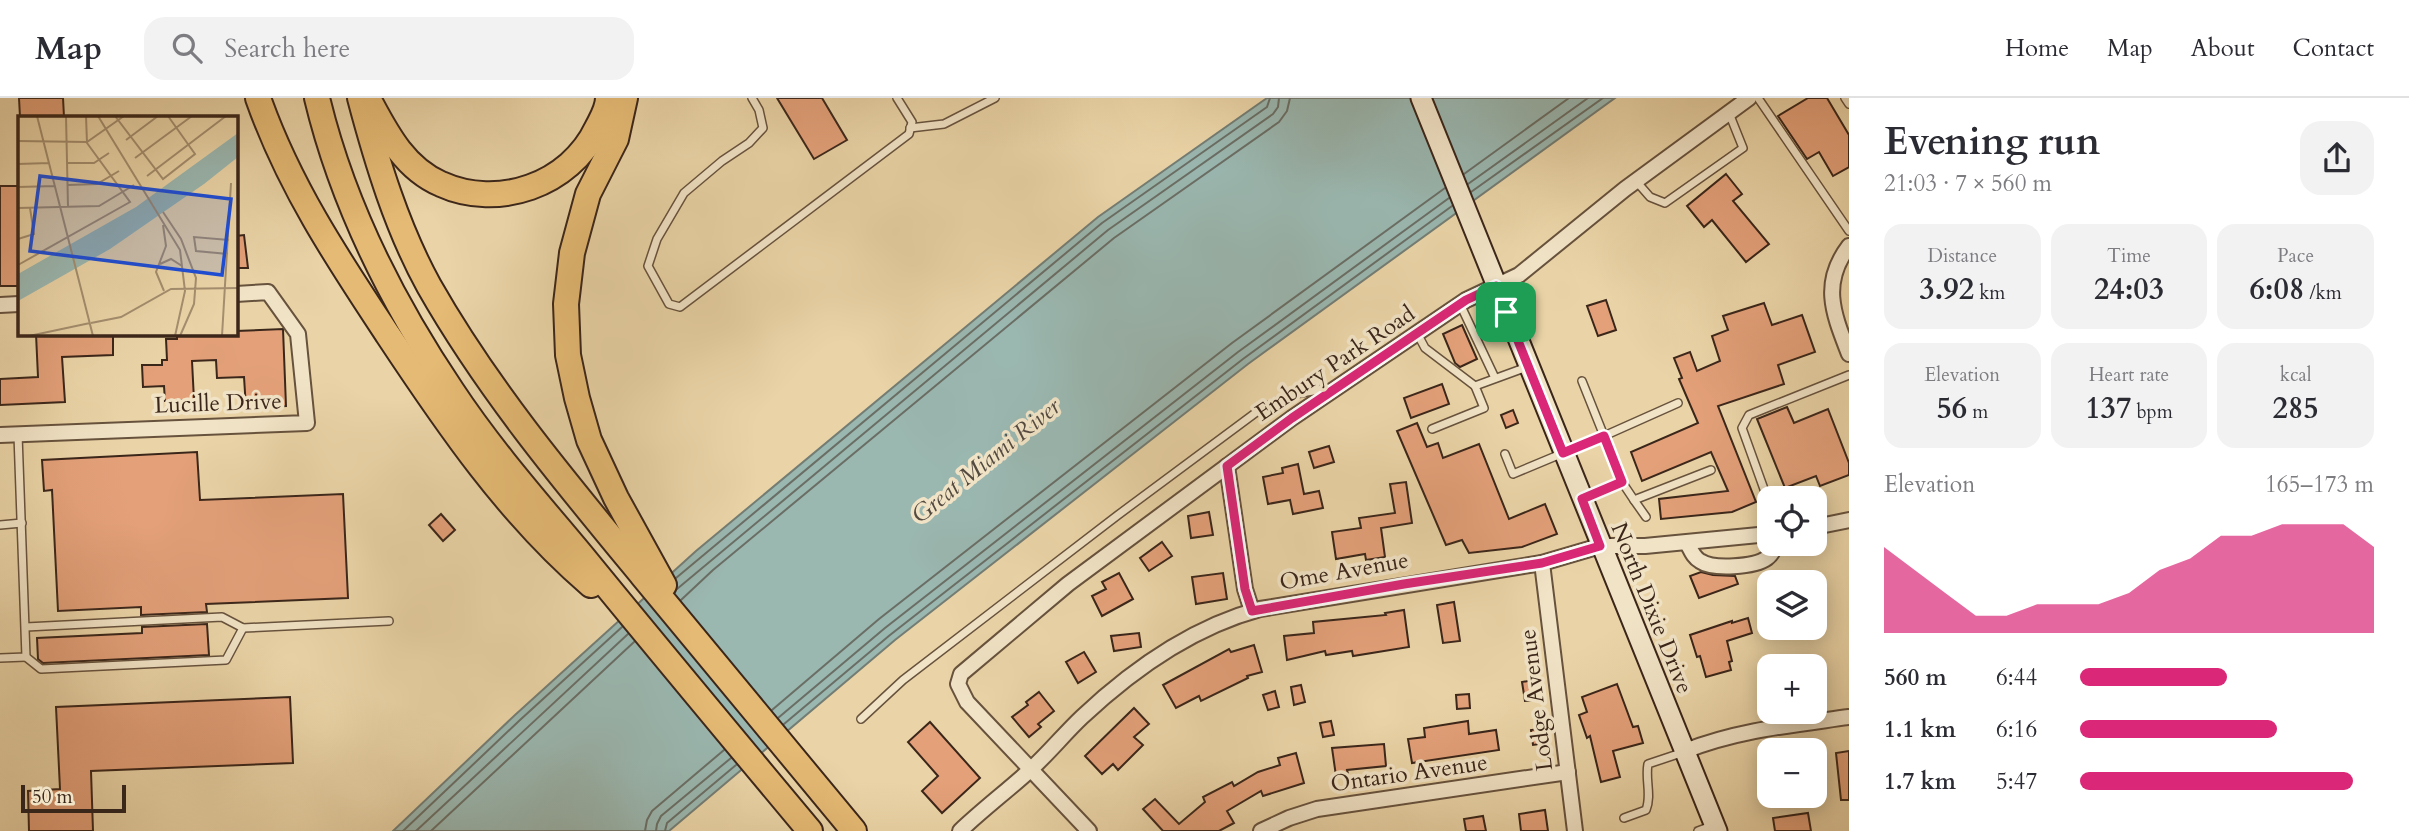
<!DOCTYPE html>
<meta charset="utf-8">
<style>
:root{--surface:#fff;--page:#f2f2f3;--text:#2b2b33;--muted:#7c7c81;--line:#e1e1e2;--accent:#db2777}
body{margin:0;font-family:Cardo,serif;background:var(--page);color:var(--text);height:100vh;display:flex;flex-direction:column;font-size:26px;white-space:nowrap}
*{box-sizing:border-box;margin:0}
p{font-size:23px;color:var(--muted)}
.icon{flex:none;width:38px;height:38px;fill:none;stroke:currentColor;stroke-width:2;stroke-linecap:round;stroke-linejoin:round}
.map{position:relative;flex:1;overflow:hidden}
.sheet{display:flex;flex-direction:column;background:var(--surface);width:560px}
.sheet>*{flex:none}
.controls{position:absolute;left:1757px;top:388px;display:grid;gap:14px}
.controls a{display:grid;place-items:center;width:70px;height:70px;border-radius:14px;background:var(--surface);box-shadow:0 4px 18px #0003;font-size:35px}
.scale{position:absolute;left:21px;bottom:18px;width:105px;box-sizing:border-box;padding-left:7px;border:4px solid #3b261a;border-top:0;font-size:19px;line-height:24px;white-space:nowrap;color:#3b261a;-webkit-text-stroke:5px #f1e3c6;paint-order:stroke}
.pin{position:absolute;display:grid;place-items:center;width:60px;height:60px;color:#fff;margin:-30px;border-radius:14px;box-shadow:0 4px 10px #0006}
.round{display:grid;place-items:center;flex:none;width:74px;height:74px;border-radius:21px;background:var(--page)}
.summary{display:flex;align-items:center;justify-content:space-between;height:119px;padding:0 35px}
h1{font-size:38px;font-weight:700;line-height:52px}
.stats{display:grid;grid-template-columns:repeat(3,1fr);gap:10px;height:119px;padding:7px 35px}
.stats div{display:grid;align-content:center;border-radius:18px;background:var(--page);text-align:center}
.stats b{font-size:30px;font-weight:700}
.stats small{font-size:19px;font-weight:400}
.stats p{font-size:19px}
.chart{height:196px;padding:14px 35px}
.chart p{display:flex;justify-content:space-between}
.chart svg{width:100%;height:126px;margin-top:7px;fill:var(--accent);opacity:.7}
ul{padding:0 35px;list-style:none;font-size:23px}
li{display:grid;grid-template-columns:112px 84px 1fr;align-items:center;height:52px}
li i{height:18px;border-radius:9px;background:var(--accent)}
header{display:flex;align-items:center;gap:42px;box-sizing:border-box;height:98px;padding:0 35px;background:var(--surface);border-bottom:2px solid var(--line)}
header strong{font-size:33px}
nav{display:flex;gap:38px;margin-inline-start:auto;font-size:24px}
.search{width:490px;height:63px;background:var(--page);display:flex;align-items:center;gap:18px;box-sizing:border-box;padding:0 24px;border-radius:21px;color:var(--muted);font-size:26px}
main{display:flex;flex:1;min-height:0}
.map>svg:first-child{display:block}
.water{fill:#9ab7b0;stroke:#747d74;stroke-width:2}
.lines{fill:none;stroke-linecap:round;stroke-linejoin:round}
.shore{stroke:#6a6e65;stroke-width:2}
.building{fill:#e3a079;stroke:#3b261a;stroke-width:2}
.service-casing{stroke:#67523d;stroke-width:10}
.minor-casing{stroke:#67523d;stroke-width:18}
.secondary-casing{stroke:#3b261a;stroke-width:23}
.motorway-casing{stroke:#3b261a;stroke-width:28}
.service{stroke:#f1e3c6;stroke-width:7}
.minor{stroke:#f1e3c6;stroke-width:14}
.secondary{stroke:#f1e3c6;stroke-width:19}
.motorway{stroke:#e5ba74;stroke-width:24}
.route-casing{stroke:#fff;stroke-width:14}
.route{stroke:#db2777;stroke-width:9}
.labels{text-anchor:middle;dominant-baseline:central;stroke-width:7;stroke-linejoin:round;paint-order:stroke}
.street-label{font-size:23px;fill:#3b261a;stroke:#f1e3c6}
.water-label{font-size:24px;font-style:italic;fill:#534a40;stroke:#f1e3c6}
.inset-road{fill:none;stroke:#a48e6f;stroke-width:2}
.view{fill:#1d4ed8;fill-opacity:0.15;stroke:#1d4ed8;stroke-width:3.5}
.inset-edge{fill:none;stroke:#3b261a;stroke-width:3.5}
</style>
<header>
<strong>Map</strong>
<div class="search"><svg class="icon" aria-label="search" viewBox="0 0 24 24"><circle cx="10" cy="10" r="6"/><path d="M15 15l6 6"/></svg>Search here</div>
<nav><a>Home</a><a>Map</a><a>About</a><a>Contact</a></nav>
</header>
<main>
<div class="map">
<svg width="1849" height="733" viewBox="0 0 1849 733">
<rect width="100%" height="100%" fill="#ead4a7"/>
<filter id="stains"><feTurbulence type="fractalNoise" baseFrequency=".00286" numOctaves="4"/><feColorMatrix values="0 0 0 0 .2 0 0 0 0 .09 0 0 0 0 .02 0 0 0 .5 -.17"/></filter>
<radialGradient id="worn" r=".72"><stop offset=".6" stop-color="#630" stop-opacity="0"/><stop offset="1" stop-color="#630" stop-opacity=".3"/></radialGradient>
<path class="water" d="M1267,0H1615L1248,266L895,542L669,733H393L515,617L696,453L1098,119Z"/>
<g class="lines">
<g class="shore">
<path d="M1464,76L1569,0"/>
<path d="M1468,86L1588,0"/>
<path d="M1471,94L1603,0"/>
<path d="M676,480L1102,125L1267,9L1270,0"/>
<path d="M677,491L1108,132L1273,16L1278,9L1279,0"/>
<path d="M681,502L713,472L1114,140L1279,24L1287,13L1290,0"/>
<path d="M772,612L879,521L1232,245L1445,90"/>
<path d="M778,620L885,530L1238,254L1449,100"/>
<path d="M784,626L890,537L1243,261L1452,108"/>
<path d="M403,733L520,622L622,529"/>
<path d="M416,733L628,536"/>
<path d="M431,733L634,544"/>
<path d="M645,733L647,722L652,713L724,652"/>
<path d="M656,733L657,726L661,718L731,660"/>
<path d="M665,733L667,725L736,667"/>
</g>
</g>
<g class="building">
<path d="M19,0H63L64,19H20Z"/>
<path d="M777,0H822L847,42L814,61Z"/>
<path d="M1808,0H1827L1849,37V69L1833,78L1819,54L1807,61L1778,18Z"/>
<path d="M1726,76L1742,96L1733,103L1769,146L1746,164L1712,122L1704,129L1687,108Z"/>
<rect x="0" y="88" width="19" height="100"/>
<path d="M244,137L248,170H236V138Z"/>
<path d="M1606,202L1616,232L1598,238L1587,208Z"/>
<path d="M1764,205L1772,227L1802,217L1815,254L1778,267L1784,286L1718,308L1756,404L1732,414L1661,421L1659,401L1728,393L1711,354L1642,383L1631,354L1698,325L1679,281L1682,280L1674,260L1690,254L1697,273L1720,263L1712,238L1728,232L1723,218Z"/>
<path d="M1462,227L1477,261L1460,269L1455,265L1443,236Z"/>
<path d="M283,231L286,308L246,310L244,279L217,280L216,262L192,263L194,302L165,303L164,288L143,289L142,267H162V262H167L166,241H177V236H236V233Z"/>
<path d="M36,236H113V257L62,259L65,304L0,307V281L38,279Z"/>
<path d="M1442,286L1449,306L1411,320L1404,300Z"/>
<path d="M1787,309L1794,325L1828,311L1849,365V377L1820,388L1816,378L1785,390L1757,321Z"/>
<path d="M1513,312L1518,325L1506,330L1501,317Z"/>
<path d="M1417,325L1427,349L1438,345L1443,360L1479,346L1509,421L1545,406L1557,436L1522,449L1469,455L1462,442L1446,447L1397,333Z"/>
<path d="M1329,348L1334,364L1314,370L1309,354Z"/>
<path d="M197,354L200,402L343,396L348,500L206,506L207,514L141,517V509L58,513L52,392L44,393L42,362Z"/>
<path d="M1298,366L1304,396L1319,393L1323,410L1293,416L1290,402L1268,406L1263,379L1283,375L1282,370Z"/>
<path d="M1406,384L1412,425L1381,430L1385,459L1366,462L1365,456L1336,461L1332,434L1361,430L1359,420L1395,415L1390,386Z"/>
<path d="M1209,414L1213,437L1191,440L1188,418Z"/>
<path d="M441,416L455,432L443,443L429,427Z"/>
<path d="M1162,444L1172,458L1149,473L1140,460Z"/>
<path d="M1701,474L1713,477L1735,478L1738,486L1699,500L1690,478Z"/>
<path d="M1119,475L1133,501L1102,518L1092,498L1106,491L1102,484Z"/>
<path d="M1223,475L1227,501L1196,506L1192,479Z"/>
<path d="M1454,504L1460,543L1443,545L1437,507Z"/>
<path d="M1404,512L1409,549L1353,558L1352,553L1326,557L1325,553L1287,562L1284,538L1314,535L1313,524L1386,517L1385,515Z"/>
<path d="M1748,520L1752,535L1727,543L1732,563L1729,564L1731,572L1706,579L1700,558L1697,559L1690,537L1732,523V525Z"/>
<path d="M207,526L209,557L43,565L38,561L37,540L142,535V529Z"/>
<path d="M1139,535L1141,549L1114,553L1111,538Z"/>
<path d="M1254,547L1262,574L1247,578L1248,580L1201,603L1199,598L1176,610L1163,587L1229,551L1231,554Z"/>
<path d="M1084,554L1096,574L1078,585L1066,564Z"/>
<path d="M1540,581L1543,601L1525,603L1522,584Z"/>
<path d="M1617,586L1633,629L1638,628L1643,645L1613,653L1620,679L1601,684L1590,638L1587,640L1579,617L1587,614L1582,599Z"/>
<path d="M1301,587L1305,604L1294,607L1291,589Z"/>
<path d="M1275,593L1279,609L1268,612L1263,597Z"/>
<path d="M1039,594L1054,613L1038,626L1041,629L1029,639L1012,619L1028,607L1026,604Z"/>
<path d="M1469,596L1470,610L1457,611L1456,597Z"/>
<path d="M290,599L293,665L91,673L93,733H29L28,693L60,691L56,609Z"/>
<path d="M1134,610L1149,626L1134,639L1143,647L1118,672L1113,666L1102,676L1085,658Z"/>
<path d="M1331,623L1334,637L1323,639L1320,625Z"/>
<path d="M1468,623L1469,636L1496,632L1499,652L1412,665L1408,641L1425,639L1424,630Z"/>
<path d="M930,624L980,680L942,715L922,693L938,678L908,644Z"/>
<path d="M1545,630L1548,645L1533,647L1531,632Z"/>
<path d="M1384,646L1386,668L1347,672L1348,676L1336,678L1332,650Z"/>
<path d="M1849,653V702H1841L1836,655Z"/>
<path d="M1296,655L1304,685L1263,698L1261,693L1227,713L1234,725L1219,733H1163L1143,711L1155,701L1179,726L1205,704L1203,699L1232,684L1234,688L1258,674L1280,667L1278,660Z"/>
<path d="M1545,712L1548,733H1521L1519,716Z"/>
<path d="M1808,715L1811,733H1775L1773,720Z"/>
<path d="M1483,718L1486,733H1466L1464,721Z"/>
</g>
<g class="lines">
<g class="service-casing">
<g id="service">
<path d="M752,0L759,12L763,30L749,45L722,63L684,95L657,141L648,168L669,206L680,209L909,36L912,24L897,0"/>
<path d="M1758,0L1849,133"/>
<path d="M1845,0L1849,6"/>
<path d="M910,30L944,26L995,0"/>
<path d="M1636,83L1650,99L1665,105L1743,50L1729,15"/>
<path d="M1460,206L1495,280"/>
<path d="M1418,237L1425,250L1475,288"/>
<path d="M1582,283L1604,338L1678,305"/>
<path d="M1432,331L1484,310L1475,288L1527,269"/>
<path d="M1505,356L1513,376L1604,338L1622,384L1583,401"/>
<path d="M1622,384L1634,402L1711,372"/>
<path d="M1634,402L1646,419"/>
<path d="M1769,405L1742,330L1749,317L1849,277"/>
<path d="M0,427L22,425"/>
<path d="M26,529L222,519L243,530L226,562L41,571L26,559"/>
<path d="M243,530L389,523"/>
<path d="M0,560L26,559L18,337"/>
<path d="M861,621L903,582L1118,417L1258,313L1289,297L1331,290"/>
<path d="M1624,720L1646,712C1652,697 1645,682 1648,666L1684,654"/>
<path d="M1698,733L1714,727"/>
</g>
</g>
<g class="minor-casing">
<g id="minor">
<path d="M1849,148C1820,186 1834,217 1849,256"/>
<path d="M0,207L19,206"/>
<path d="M0,337L307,325L298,236L268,194L236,196"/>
<path d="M1227,368L1245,491L1252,513"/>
<path d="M1815,429L1849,422"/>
<path d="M1687,445C1691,452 1693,459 1700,463C1713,472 1755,469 1767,460C1771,457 1774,452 1776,446"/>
<path d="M1542,465L1575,733"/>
<path d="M1685,653C1738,632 1792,627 1849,619"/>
<path d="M960,733C982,712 1007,693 1029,673C1048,656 1064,636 1082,619C1132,572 1193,529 1260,511L1542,465L1600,448H1645L1769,436"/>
<path d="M1089,733L967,604L958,586L961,576L1068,486L1292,320L1466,202L1519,177L1625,91L1749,0"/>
<path d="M1261,733L1289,720L1317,711L1568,674"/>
</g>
</g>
<g class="secondary-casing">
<path id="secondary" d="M1421,0L1717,733"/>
</g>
<g class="motorway-casing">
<g id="motorway">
<path d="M258,0C289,88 337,160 388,237C447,326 509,417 591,487"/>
<path d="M317,0C342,104 392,204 452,293C491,352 538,405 583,459C658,551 734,642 810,733"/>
<path d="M360,0C377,64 397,130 429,188C488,292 566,385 642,477C713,562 783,648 854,733"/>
<path d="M625,0L616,41L588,96L572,155L566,206L568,257L577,300L589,342L616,400L664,487"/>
<path d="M371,6C388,38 406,71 441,86C498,112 570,87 597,30C602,20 608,11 608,0"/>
</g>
</g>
<use href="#service" class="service"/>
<use href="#minor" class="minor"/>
<use href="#secondary" class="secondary"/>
<use href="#motorway" class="motorway"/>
</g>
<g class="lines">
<g class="route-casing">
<path id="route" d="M1496,188L1563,355L1604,338L1622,384L1582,401L1600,448L1542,465L1404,486L1252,513L1245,491L1227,368L1292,320L1466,202Z"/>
</g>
<use href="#route" class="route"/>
</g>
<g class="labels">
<g class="street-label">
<text transform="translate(1335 265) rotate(-34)">Embury Park Road</text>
<text transform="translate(218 305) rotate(-2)">Lucille Drive</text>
<text transform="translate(1344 473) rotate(-10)">Ome Avenue</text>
<text transform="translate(1652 510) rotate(68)">North Dixie Drive</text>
<text transform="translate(1536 602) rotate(-97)">Lodge Avenue</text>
<text transform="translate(1409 675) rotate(-8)">Ontario Avenue</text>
</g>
<g class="water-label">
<text transform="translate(986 363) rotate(-39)">Great Miami River</text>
</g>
</g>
<g transform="translate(18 18)">
<rect width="220" height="220" fill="#ead4a7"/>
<path d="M220,17V41L186,68L92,133L0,185V158L118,91Z" fill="#9ab7b0"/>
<path class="inset-road" d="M19,0L75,220M48,0L50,91M80,0L162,134L167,175L157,220M97,0L145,63L177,38L150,0M108,24L140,0M0,25L69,26L106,0M117,42L174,0M50,47H76L91,37M0,48L31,47M129,60L208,0M50,69L79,68L101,55M0,71L37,70M0,92L81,90L116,69M145,96L163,123L178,162L176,188L162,220M145,109L148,130L138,156L146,175M0,123L16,118L12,92M210,138L178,135L176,121L211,124M142,148L153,143L164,150M0,149L112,86L69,27L68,0M73,207L103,201L153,173L221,172M11,220L72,207M204,220L213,67"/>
<path class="view" d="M22,60L213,83L204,159L12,135Z"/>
<rect width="220" height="220" class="inset-edge"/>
</g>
<rect width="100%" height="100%" filter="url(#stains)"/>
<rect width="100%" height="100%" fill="url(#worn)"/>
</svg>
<div class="controls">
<a><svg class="icon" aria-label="locate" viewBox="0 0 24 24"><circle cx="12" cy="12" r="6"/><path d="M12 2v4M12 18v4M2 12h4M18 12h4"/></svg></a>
<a><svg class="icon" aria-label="layers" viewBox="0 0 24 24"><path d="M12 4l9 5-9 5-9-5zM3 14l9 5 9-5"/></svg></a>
<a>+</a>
<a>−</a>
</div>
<div class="scale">50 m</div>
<div class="pin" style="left:1506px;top:214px;background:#1e9e55"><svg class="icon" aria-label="arrive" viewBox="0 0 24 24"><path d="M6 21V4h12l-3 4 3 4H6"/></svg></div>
</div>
<section class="sheet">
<div class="summary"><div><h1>Evening run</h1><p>21:03 · 7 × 560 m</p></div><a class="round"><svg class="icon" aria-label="share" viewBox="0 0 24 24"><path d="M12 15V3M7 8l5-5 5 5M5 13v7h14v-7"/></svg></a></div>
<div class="stats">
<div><p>Distance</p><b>3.92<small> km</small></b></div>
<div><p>Time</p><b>24:03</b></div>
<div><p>Pace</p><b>6:08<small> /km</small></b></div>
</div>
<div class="stats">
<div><p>Elevation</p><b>56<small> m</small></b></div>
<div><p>Heart rate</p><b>137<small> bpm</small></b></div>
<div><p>kcal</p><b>285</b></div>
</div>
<div class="chart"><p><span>Elevation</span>165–173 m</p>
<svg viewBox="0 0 160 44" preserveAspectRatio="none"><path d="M0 44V14L10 22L20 30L30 38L40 38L50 34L60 34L70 34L80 30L90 22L100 18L110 10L120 10L130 6L140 6L150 6L160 14V44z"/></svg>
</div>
<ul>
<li><b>560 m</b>6:44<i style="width:50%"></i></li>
<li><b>1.1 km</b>6:16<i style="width:67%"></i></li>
<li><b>1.7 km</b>5:47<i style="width:93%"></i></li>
</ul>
</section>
</main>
